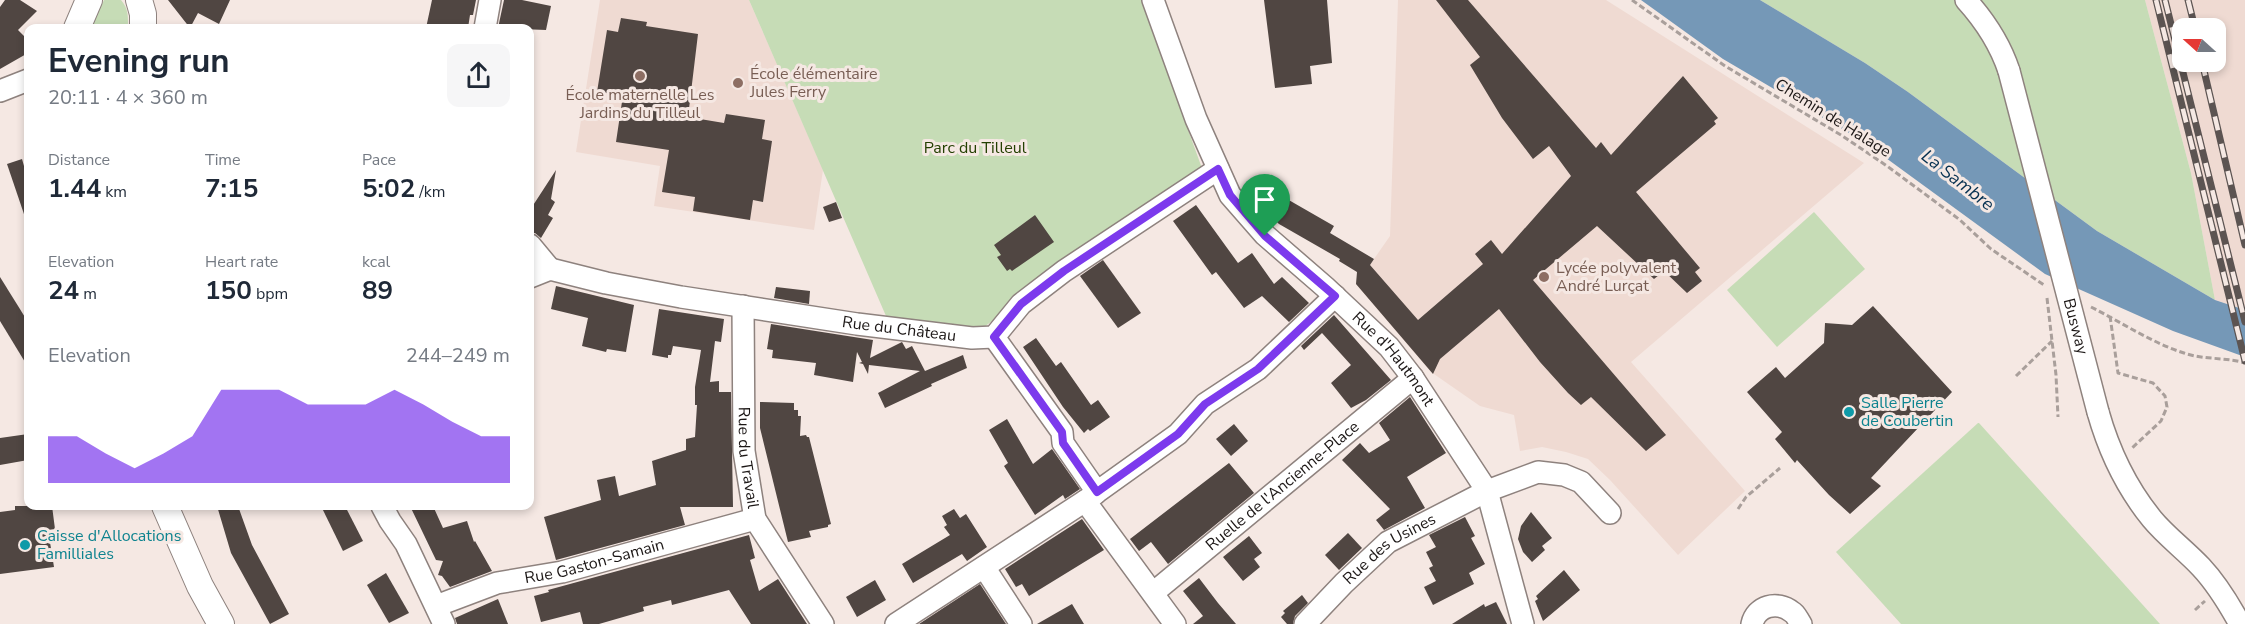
<!DOCTYPE html>
<meta charset="utf-8">
<style>
:root{--surface:#fff;--page:#f6f6f7;--text:#1f2937;--muted:#747a83;--accent:#7c3aed}
body{margin:0;font-family:"Nunito Sans",sans-serif;background:var(--page);color:var(--text);height:100vh;display:flex;flex-direction:column;font-size:22px;white-space:nowrap}
*{box-sizing:border-box;margin:0}
p{font-size:20px;color:var(--muted)}
.icon{flex:none;width:33px;height:33px;fill:none;stroke:currentColor;stroke-width:2;stroke-linecap:round;stroke-linejoin:round}
.map{position:relative;flex:1;overflow:hidden}
.side{position:absolute;left:24px;top:24px;width:510px;height:486px;display:flex;flex-direction:column;background:var(--surface);border-radius:12px;box-shadow:0 3px 9px #0003}
.side>*{flex:none}
.needle{width:39px;rotate:291deg}
.tools{position:absolute;left:2172px;top:18px;display:grid;gap:12px}
.tools a{display:grid;place-items:center;width:54px;height:54px;border-radius:12px;background:var(--surface);box-shadow:0 3px 9px #0003;font-size:30px}
.pin{position:absolute;display:grid;place-items:center;width:51px;height:51px;color:#fff;margin:-62px -26px;border-radius:50% 50% 50% 0;rotate:-45deg;box-shadow:0 0 6px #0007}
.pin .icon{rotate:45deg}
.round{display:grid;place-items:center;flex:none;width:63px;height:63px;border-radius:12px;background:var(--page)}
.head{display:flex;align-items:center;justify-content:space-between;height:102px;padding:0 24px}
h1{font-size:33px;font-weight:700;line-height:45px}
.metrics{display:grid;grid-template-columns:repeat(3,1fr);gap:9px;height:102px;padding:6px 24px}
.metrics div{display:grid;align-content:center}
.metrics b{font-size:26px;font-weight:700}
.metrics small{font-size:16px;font-weight:400}
.metrics p{font-size:16px}
.chart{height:168px;padding:12px 24px}
.chart p{display:flex;justify-content:space-between}
.chart svg{width:100%;height:108px;margin-top:6px;fill:var(--accent);opacity:.7}
.map>svg:first-child{display:block}
.built{fill:#efdad2;fill-rule:evenodd}
.green{fill:#c6dcb6}
.water{fill:#7598b7}
.building{fill:#504642}
.lines{fill:none;stroke-linecap:round;stroke-linejoin:round}
.minor-casing{stroke:#8e827e;stroke-width:24}
.major-casing{stroke:#8e827e;stroke-width:28}
.path{stroke:#a99f9b;stroke-width:3;stroke-dasharray:6 3;stroke-linecap:butt}
.minor{stroke:#fff;stroke-width:21}
.major{stroke:#fff;stroke-width:26}
.rail-casing{stroke:#5c5452;stroke-width:7}
.rail{stroke:#f5e8e3;stroke-width:4.5;stroke-dasharray:14;stroke-linecap:butt}
.minor-bridge-casing{stroke:#8e827e;stroke-width:24;stroke-linecap:butt}
.minor-bridge{stroke:#fff;stroke-width:21}
.route-casing{stroke:#fff;stroke-width:12}
.route{stroke:#7c3aed;stroke-width:8}
.education-dot{fill:#8d6e63;stroke:#f5e8e3;stroke-width:2}
.culture-dot{fill:#0f9aa8;stroke:#f5e8e3;stroke-width:2}
.labels{text-anchor:middle;dominant-baseline:central;stroke-width:6;stroke-linejoin:round;paint-order:stroke}
.education-label{font-size:16px;fill:#785e54;stroke:#f5e8e3;text-anchor:start}
.street-label{font-size:16px;fill:#1c1716;stroke:#f5e8e3}
.park-label{font-size:16px;fill:#244002;stroke:#f5e8e3}
.culture-label{font-size:16px;fill:#0d838f;stroke:#f5e8e3;text-anchor:start}
.water-label{font-size:18px;font-style:italic;fill:#053050;stroke:#f5e8e3}
</style>
<div class="map">
<svg width="2245" height="624" viewBox="0 0 2245 624">
<rect width="100%" height="100%" fill="#f5e8e3"/>
<g class="built">
<path d="M600,0H749L823,170L814,230L654,206L660,166L576,152Z"/>
<path d="M1398,0H1606L1864,163L1631,362L1745,491L1678,555L1610,480L1588,459L1566,452L1542,447L1520,451L1514,415L1480,406L1431,372L1356,284L1357,278L1374,259L1390,236Z"/>
<path d="M2145,0H2245V310L2215,300L2191,173ZM2182,28H2216V62H2182Z"/>
</g>
<g class="green">
<path d="M104,0H121C129,9 128,18 128,28H90Z"/>
<path d="M749,0H1141L1203,171L1073,261L980,330L886,316Z"/>
<path d="M1760,0H2145L2191,173L2215,300L2097,231L1908,92L1865,63Z"/>
<path d="M1814,212L1865,269L1777,347L1727,290Z"/>
<path d="M1978,423H1979L2160,624H1901L1836,552Z"/>
</g>
<path class="water" d="M1641,0H1760L1865,63L1908,92L2097,231L2215,300L2245,310V357L2173,331L2045,274L1864,142L1723,59Z"/>
<g class="building">
<path d="M5,0H20L37,11L18,30L28,40V53L0,69V7Z"/>
<path d="M168,0H230L219,24L198,13L190,28Z"/>
<path d="M432,0H476L473,15H470L468,28H426Z"/>
<path d="M504,0H522L551,6L546,30L498,28Z"/>
<path d="M1264,0H1327L1332,63L1310,66L1312,84L1275,88Z"/>
<path d="M1436,0H1468L1596,148L1601,142L1611,155L1683,76L1718,118L1714,121L1716,124L1636,192L1700,268L1695,272L1702,281L1687,293L1664,271L1654,279L1597,226L1533,280L1666,435L1646,451L1591,397L1581,405L1568,393L1540,362L1499,309L1440,359L1433,374L1356,284L1357,272L1339,261L1340,259L1279,224L1263,209L1256,198L1266,187L1334,226L1330,233L1374,259L1370,265L1418,320L1483,264L1475,254L1491,240L1502,254L1571,176L1549,146L1533,159L1502,118L1470,65L1480,57Z"/>
<path d="M621,18L647,22L646,26L698,34L688,117L724,123L726,114L765,120L762,139L772,141L763,202L753,200L750,220L693,211L695,197L662,192L669,150L616,142L623,95L597,92L607,30L618,32Z"/>
<path d="M22,159L28,180V219L26,220L7,164Z"/>
<path d="M556,170L551,199L555,202L548,215L553,218L541,238L535,233H530V210Z"/>
<path d="M836,202L842,218L829,222L823,207Z"/>
<path d="M1196,205L1238,263L1252,253L1274,284L1282,277L1309,303L1289,322L1262,296L1244,308L1216,272L1212,275L1173,221Z"/>
<path d="M1035,215L1054,242L1012,271L1010,269L1007,271L997,257L1001,255L994,245Z"/>
<path d="M1103,260L1141,313L1118,328L1080,276Z"/>
<path d="M0,277L28,322V367L0,321Z"/>
<path d="M556,286L634,305L626,352L607,349L606,352L582,346L588,318L551,309Z"/>
<path d="M776,287L810,291L809,304L774,298Z"/>
<path d="M1873,306L1952,392L1871,478L1881,486L1850,514L1829,495L1797,460L1795,463L1775,439L1782,432L1747,392L1776,367L1785,378L1824,343L1825,323L1852,325Z"/>
<path d="M659,309L724,319L721,342L715,341L710,382L719,381V392H731L733,507H680L685,525L556,560L544,517L601,500L597,480L615,476L619,496L656,485L652,461L686,450V439L695,437L697,405H695V387L701,350L673,346L671,355H668V358L652,355Z"/>
<path d="M1334,315L1391,380L1366,400L1351,408L1331,383L1351,365L1322,333L1304,350L1301,346Z"/>
<path d="M771,324L873,340L870,358L902,342L906,349L912,346L925,371L963,355L967,368L931,384L932,386L885,408L878,393L920,371L869,365L868,374L863,364L859,363L862,362L857,352L853,382L814,375L816,363L772,358L773,350L767,349Z"/>
<path d="M1036,338L1056,366L1061,362L1091,405L1098,400L1110,417L1090,431L1088,429L1084,433L1063,407L1023,347Z"/>
<path d="M1410,397L1446,453L1407,477L1425,508L1384,530L1376,520L1390,509L1342,460L1360,443L1369,453L1390,440L1379,423Z"/>
<path d="M760,402L794,403V410H798V416H801L800,436L806,435L807,437H809L831,524L828,525V527L809,531L811,537L788,542L760,428Z"/>
<path d="M1007,419L1033,464L1052,449L1080,489L1065,499L1063,495L1035,515L1004,466L1008,463L989,430Z"/>
<path d="M1234,424L1248,441L1231,456L1216,439Z"/>
<path d="M28,434V460L0,465V438Z"/>
<path d="M1229,463L1254,493L1168,564L1151,542L1139,551L1130,539Z"/>
<path d="M15,506H31V508L52,506L55,529L48,530L54,567L0,574V512L15,510Z"/>
<path d="M217,506H238L252,545L289,614L270,624L231,553Z"/>
<path d="M321,506H345L363,541L343,551Z"/>
<path d="M410,506H433L443,528L467,521L474,542L475,541L492,571L450,587L442,576L438,575L443,561L436,560Z"/>
<path d="M954,509L960,518L966,514L987,547L967,561L962,554L913,583L902,564L950,535L944,527L947,525L942,516Z"/>
<path d="M1531,512L1552,538L1542,546L1545,550L1532,562L1523,552L1518,539L1521,526Z"/>
<path d="M1465,517L1475,536L1471,538L1485,564L1469,573L1474,584L1433,605L1424,587L1436,581L1429,568L1433,566L1426,552L1436,547L1429,535Z"/>
<path d="M1082,519L1104,550L1029,596L1022,584L1016,587L1005,569Z"/>
<path d="M1348,533L1362,548L1339,570L1325,555Z"/>
<path d="M749,535L755,558L750,560L759,591L778,579L807,624H751L729,590L672,605L671,600L643,607L644,611L599,624H583L580,612L541,622L534,596L549,592L548,590Z"/>
<path d="M1249,536L1262,553L1254,559L1260,567L1243,581L1223,557Z"/>
<path d="M1564,570L1580,590L1543,621L1535,601L1538,599L1536,596Z"/>
<path d="M386,573L409,613L389,623L367,585Z"/>
<path d="M1199,578L1218,603L1236,624H1193L1203,616L1183,591Z"/>
<path d="M875,580L886,600L857,617L846,597Z"/>
<path d="M980,584L1006,624H919Z"/>
<path d="M1302,595L1308,603L1295,616L1293,624H1287L1281,617L1285,613L1283,611Z"/>
<path d="M498,599L508,624H457L455,618Z"/>
<path d="M1496,602L1507,624H1452L1484,604L1485,607Z"/>
<path d="M1072,604L1084,624H1037Z"/>
</g>
<g class="lines">
<g class="minor-casing">
<g id="minor">
<path id="s1" d="M1153,0L1196,119L1230,195L1265,235L1325,287L1389,347L1413,378L1487,491L1523,624"/>
<path d="M1966,0C1985,21 2000,44 2009,71"/>
<path d="M485,28L490,0"/>
<path d="M0,91L28,80"/>
<path d="M530,245L550,269"/>
<path id="s2" d="M530,277L550,269L606,283L681,297L857,324L972,338L994,337L1021,304L1064,271L1218,169"/>
<path id="s3" d="M743,306L744,451L755,519L823,624"/>
<path d="M994,337L1062,432L1063,443L1097,492L1178,434L1205,404L1258,369L1335,296"/>
<path d="M2098,412C2109,451 2126,487 2152,519C2166,536 2185,550 2201,567C2217,584 2229,604 2240,624"/>
<path d="M1095,494L1085,501L1175,624"/>
<path d="M382,506L390,521L406,544L444,624"/>
<path d="M984,567L1021,624"/>
<path id="s4" d="M1153,593L1413,378"/>
<path id="s5" d="M436,606L497,583L562,572L755,519"/>
<path d="M896,624L1085,501"/>
<path id="s6" d="M1305,624L1344,583L1388,542L1487,491L1538,472L1564,475L1581,482L1610,513"/>
<path d="M1752,624C1756,606 1777,600 1792,612C1796,614 1798,620 1801,624"/>
</g>
</g>
<g class="major-casing">
<g id="major">
<path d="M139,0L143,14V28"/>
<path d="M77,28L89,0"/>
<path d="M165,506L200,586L221,624"/>
</g>
</g>
<g class="path">
<path d="M1632,0L1725,66L1841,135L1887,166L1960,220L1991,249L2044,285"/>
<path d="M2047,298L2056,375L2058,417"/>
<path d="M2091,307C2121,322 2152,343 2184,353C2204,360 2225,357 2245,363"/>
<path d="M2110,316L2118,373L2153,383L2165,396L2167,407L2161,421L2132,448"/>
<path d="M2016,376L2052,341"/>
<path d="M1738,509L1746,497L1780,468"/>
<path d="M2195,610L2205,601"/>
</g>
<use href="#minor" class="minor"/>
<use href="#major" class="major"/>
<g class="rail-casing">
<g id="rail">
<path d="M2156,0L2245,361"/>
<path d="M2165,0L2245,322"/>
<path d="M2188,0L2195,28"/>
<path d="M2202,62L2245,245"/>
</g>
</g>
<use href="#rail" class="rail"/>
<g class="minor-bridge-casing">
<g id="minor-bridge">
<path id="s7" d="M2009,71L2098,412"/>
</g>
</g>
<use href="#minor-bridge" class="minor-bridge"/>
</g>
<g class="lines">
<g class="route-casing">
<path id="route" d="M1218,169L1230,195L1265,236L1335,296L1258,369L1205,404L1178,434L1097,492L1063,443L1062,432L994,337L1021,304L1064,271Z"/>
</g>
<use href="#route" class="route"/>
</g>
<g class="education-dot">
<circle cx="640" cy="76" r="6"/>
<circle cx="738" cy="83" r="6"/>
<circle cx="1544" cy="277" r="6"/>
</g>
<g class="culture-dot">
<circle cx="1849" cy="412" r="6"/>
<circle cx="25" cy="545" r="6"/>
</g>
<g class="labels">
<g class="education-label">
<text x="750" y="74">École élémentaire<tspan x="750" dy="18">Jules Ferry</tspan></text>
<text x="640" y="95" text-anchor="middle">École maternelle Les<tspan x="640" dy="18">Jardins du Tilleul</tspan></text>
<text x="1556" y="268">Lycée polyvalent<tspan x="1556" dy="18">André Lurçat</tspan></text>
</g>
<g class="street-label">
<text transform="translate(1833 118) rotate(32)">Chemin de Halage</text>
<text stroke="none"><textPath href="#s7" startOffset="264">Busway</textPath></text>
<text stroke="none"><textPath href="#s2" startOffset="376">Rue du Château</textPath></text>
<text stroke="none"><textPath href="#s1" startOffset="442">Rue d'Hautmont</textPath></text>
<text stroke="none"><textPath href="#s3" startOffset="152">Rue du Travail</textPath></text>
<text stroke="none"><textPath href="#s4" startOffset="168">Ruelle de l'Ancienne-Place</textPath></text>
<text stroke="none"><textPath href="#s6" startOffset="114">Rue des Usines</textPath></text>
<text stroke="none"><textPath href="#s5" startOffset="165">Rue Gaston-Samain</textPath></text>
</g>
<g class="park-label">
<text x="975" y="148">Parc du Tilleul</text>
</g>
<g class="culture-label">
<text x="1861" y="403">Salle Pierre<tspan x="1861" dy="18">de Coubertin</tspan></text>
<text x="37" y="536">Caisse d'Allocations<tspan x="37" dy="18">Familliales</tspan></text>
</g>
<g class="water-label">
<text transform="translate(1958 180) rotate(38)">La Sambre</text>
</g>
</g>
</svg>
<div class="tools">
<a><svg class="needle" viewBox="-14 -14 28 28"><path d="M0-13l5 13h-10z" fill="#e53935"/><path d="M0 13l5-13h-10z" fill="#747a83"/></svg></a>
</div>
<div class="pin" style="left:1265px;top:236px;background:#1e9e55"><svg class="icon" aria-label="arrive" viewBox="0 0 24 24"><path d="M6 21V4h12l-3 4 3 4H6"/></svg></div>
<section class="side">
<div class="head"><div><h1>Evening run</h1><p>20:11 · 4 × 360 m</p></div><a class="round"><svg class="icon" aria-label="share" viewBox="0 0 24 24"><path d="M12 15V3M7 8l5-5 5 5M5 13v7h14v-7"/></svg></a></div>
<div class="metrics">
<div><p>Distance</p><b>1.44<small> km</small></b></div>
<div><p>Time</p><b>7:15</b></div>
<div><p>Pace</p><b>5:02<small> /km</small></b></div>
</div>
<div class="metrics">
<div><p>Elevation</p><b>24<small> m</small></b></div>
<div><p>Heart rate</p><b>150<small> bpm</small></b></div>
<div><p>kcal</p><b>89</b></div>
</div>
<div class="chart"><p><span>Elevation</span>244–249 m</p>
<svg viewBox="0 0 160 44" preserveAspectRatio="none"><path d="M0 44V25L10 25L20 32L30 38L40 32L50 25L60 6L70 6L80 6L90 12L100 12L110 12L120 6L130 12L140 19L150 25L160 25V44z"/></svg>
</div>
</section>
</div>
